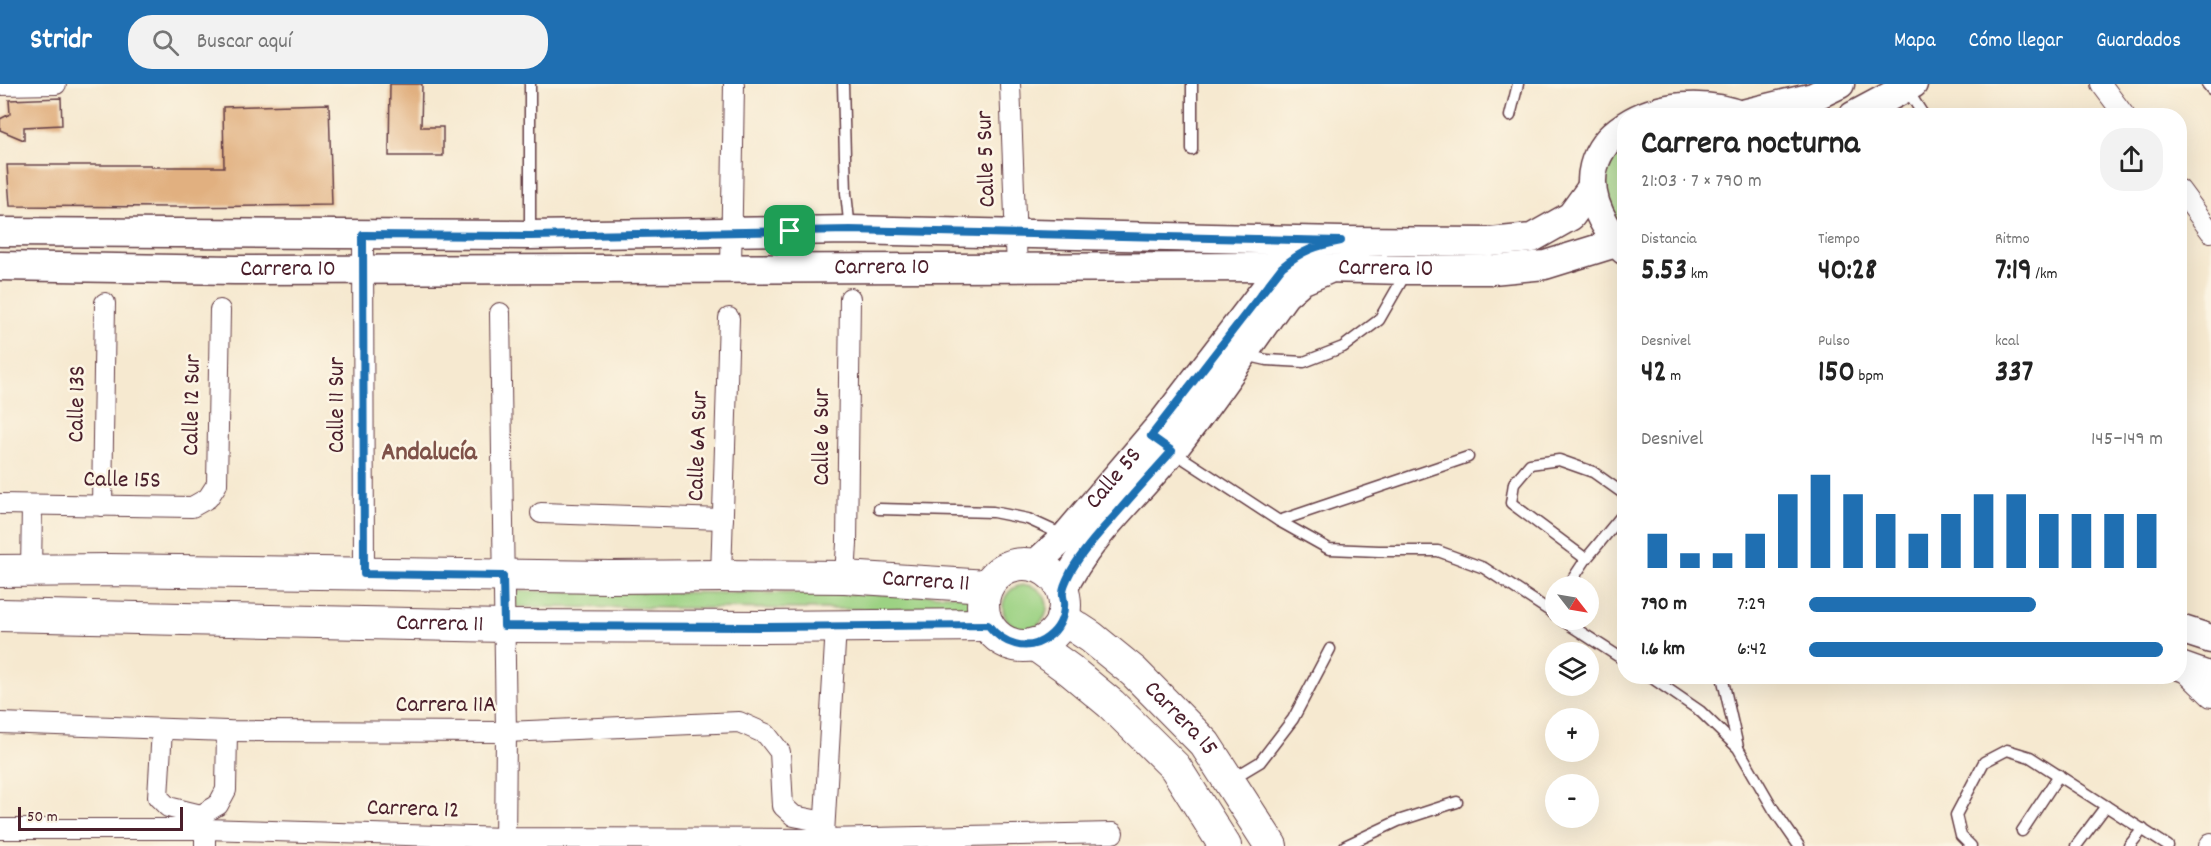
<!DOCTYPE html>
<html lang="es">
<meta charset="utf-8">
<style>
:root{--surface:#fff;--page:#f2f2f2;--text:#222;--muted:#767676;--accent:#1f6fb2}
body{margin:0;font-family:Dekko,sans-serif;background:var(--page);color:var(--text);height:100vh;display:flex;flex-direction:column;font-size:22px;white-space:nowrap}
*{box-sizing:border-box;margin:0}
p{font-size:20px;color:var(--muted)}
.icon{flex:none;width:33px;height:33px;fill:none;stroke:currentColor;stroke-width:2;stroke-linecap:round;stroke-linejoin:round}
.map{position:relative;flex:1;overflow:hidden}
.sheet{position:absolute;left:1617px;top:24px;width:570px;height:576px;display:flex;flex-direction:column;background:var(--surface);border-radius:24px;box-shadow:0 6px 24px #0002}
.sheet>*{flex:none}
.needle{width:39px;rotate:121deg}
.fabs{position:absolute;left:1545px;top:492px;display:grid;gap:12px}
.fabs a{display:grid;place-items:center;width:54px;height:54px;border-radius:50%;background:var(--surface);box-shadow:0 6px 24px #0002;font-size:30px}
.scale{position:absolute;left:18px;bottom:15px;width:165px;box-sizing:border-box;padding-left:6px;border:3px solid #4a1f2b;border-top:0;font-size:16px;line-height:21px;white-space:nowrap;color:#4a1f2b;-webkit-text-stroke:4px #fcf5e5;paint-order:stroke}
.pin{position:absolute;display:grid;place-items:center;width:51px;height:51px;color:#fff;margin:-26px;border-radius:12px;box-shadow:0 3px 9px #0006}
.round{display:grid;place-items:center;flex:none;width:63px;height:63px;border-radius:24px;background:var(--page)}
.headline{display:flex;align-items:center;justify-content:space-between;height:102px;padding:0 24px}
h1{font-size:33px;font-weight:700;line-height:45px}
.stats{display:grid;grid-template-columns:repeat(3,1fr);gap:9px;height:102px;padding:6px 24px}
.stats div{display:grid;align-content:center}
.stats b{font-size:30px;font-weight:700}
.stats small{font-size:16px;font-weight:400}
.stats p{font-size:16px}
.chart{height:168px;padding:12px 24px}
.chart p{display:flex;justify-content:space-between}
.chart svg{width:100%;height:108px;margin-top:6px;stroke:var(--accent);stroke-width:6}
ul{padding:0 24px;list-style:none;font-size:20px}
li{display:grid;grid-template-columns:96px 72px 1fr;align-items:center;height:45px}
li i{height:15px;border-radius:8px;background:var(--accent)}
header{display:flex;align-items:center;gap:36px;box-sizing:border-box;height:84px;padding:0 30px;background:var(--accent);color:#fff}
header strong{font-size:28px}
nav{display:flex;gap:33px;margin-inline-start:auto;font-size:21px}
.search{width:420px;height:54px;background:var(--page);display:flex;align-items:center;gap:15px;box-sizing:border-box;padding:0 21px;border-radius:24px;color:var(--muted);font-size:22px}
.map>svg:first-child{display:block}
.green{fill:#9cd283;stroke:#737857;stroke-width:1.5}
.building{fill:#e1b080}
.lines{fill:none;stroke-linecap:round;stroke-linejoin:round}
.lane-casing{stroke:#643d44;stroke-width:13}
.street-casing{stroke:#643d44;stroke-width:22}
.secondary-casing{stroke:#643d44;stroke-width:31}
.primary-casing{stroke:#643d44;stroke-width:34}
.lane{stroke:#fff;stroke-width:10}
.street{stroke:#fff;stroke-width:20}
.secondary{stroke:#fff;stroke-width:28}
.primary{stroke:#fff;stroke-width:32}
.route-casing{stroke:#fff;stroke-width:12}
.route{stroke:#1f6fb2;stroke-width:8}
.labels{text-anchor:middle;dominant-baseline:central;stroke-width:5;stroke-linejoin:round;paint-order:stroke}
.street-label{font-size:24px;fill:#4a1f2b;stroke:#fcf5e5}
.neighbourhood-label{font-size:26px;font-weight:bold;fill:#7f5249;stroke:#fcf5e5}
</style>
<header>
<strong>Stridr</strong>
<div class="search"><svg class="icon" aria-label="search" viewBox="0 0 24 24"><circle cx="10" cy="10" r="6"/><path d="M15 15l6 6"/></svg>Buscar aquí</div>
<nav><a>Mapa</a><a>Cómo llegar</a><a>Guardados</a></nav>
</header>
<div class="map">
<svg width="2211" height="762" viewBox="0 0 2211 762">
<rect width="100%" height="100%" fill="#fcf5e5"/>
<filter id="ink" filterUnits="userSpaceOnUse"><feTurbulence type="fractalNoise" baseFrequency=".0167" numOctaves="2"/><feDisplacementMap in="SourceGraphic" scale="12" xChannelSelector="R" yChannelSelector="G"/><feConvolveMatrix kernelMatrix="1 2 1 2 8 2 1 2 1" color-interpolation-filters="sRGB"/></filter>
<filter id="wash" filterUnits="userSpaceOnUse"><feTurbulence type="fractalNoise" baseFrequency=".008" numOctaves="4" result="noise"/><feDisplacementMap in="SourceGraphic" scale="24" xChannelSelector="R" yChannelSelector="G"/><feGaussianBlur stdDeviation="1.35" result="paint"/><feColorMatrix in="noise" values="0 0 0 0 0 0 0 0 0 0 0 0 0 0 0 0 0 1.4 0 .05"/><feComposite in="paint" operator="in"/></filter>
<g filter="url(#wash)">
<rect width="100%" height="100%" fill="#f6e9d0"/>
<g class="green">
<path d="M1624,48V154L1612,135L1604,92Z"/>
<circle cx="1025" cy="523" r="22"/>
<path d="M515,507L967,511L974,514V528L967,526L515,523Z"/>
</g>
<g id="blocks">
<g class="building">
<path d="M390,0H422L421,43H443V72H389Z"/>
<path d="M61,14L62,41L24,43V56L0,46V35L10,30L9,16Z"/>
<path d="M329,20L332,121L175,123L10,122L7,81H151V83H224L223,23Z"/>
</g>
</g>
</g>
<g filter="url(#ink)">
<use href="#blocks" fill-opacity="0" stroke="#643d44" stroke-width="1.5"/>
<g class="lines">
<g class="lane-casing">
<g id="lane">
<path d="M843,0L846,109L850,146"/>
<path d="M1192,0V66"/>
<path d="M2207,0L2211,5"/>
<path d="M1906,4L1924,32"/>
<path d="M1510,32L1518,0"/>
<path d="M530,151V0"/>
<path d="M1245,271L1267,276L1304,278L1343,263L1379,236L1406,189"/>
<path d="M1172,367L1279,437L1329,465L1379,467H1438L1484,484L1556,531"/>
<path d="M879,425L993,428L1028,435L1063,451"/>
<path d="M1279,437L1468,373"/>
<path d="M1586,475L1624,429"/>
<path d="M1568,502L1586,475L1511,419L1514,399L1530,380L1559,376L1593,388L1624,410"/>
<path d="M1562,536L1624,576"/>
<path d="M1649,592L1700,627L1738,664L1774,726L1799,762"/>
<path d="M1722,592L1738,663"/>
<path d="M1230,696L1260,678L1293,635L1330,565"/>
<path d="M2022,747L2059,691"/>
<path d="M1345,762L1398,737L1457,718"/>
<path d="M1971,762L1961,752L1956,731L1984,678L2007,666L2030,673L2168,762"/>
<path d="M2076,762L2106,722"/>
<path d="M2129,762L2143,745"/>
</g>
</g>
<g class="street-casing">
<g id="street">
<path d="M1010,0L1017,185"/>
<path d="M2101,0L2125,32"/>
<path d="M0,1L56,0"/>
<path d="M2180,106L2211,148"/>
<path d="M363,151L364,490"/>
<path d="M731,184L734,0"/>
<path d="M500,229L506,648L505,762"/>
<path d="M0,420L192,423L208,414L217,400L220,226"/>
<path d="M102,422L105,219"/>
<path d="M541,429L723,435"/>
<path d="M31,487L32,421"/>
<path d="M721,492L729,234"/>
<path d="M845,493L847,459L850,214"/>
<path d="M2184,587L2211,613"/>
<path d="M0,639L227,647L506,648L739,638L766,650L780,668L783,722L794,732L824,738"/>
<path d="M162,645L158,713L168,723L201,731L205,745V762"/>
<path d="M201,731L218,721L226,706L227,647"/>
<path d="M0,745H205L505,754L824,755L1113,749"/>
<path d="M824,750L836,542"/>
<path d="M2209,762L2211,759"/>
</g>
</g>
<g class="secondary-casing">
<g id="secondary">
<path d="M1742,30L1813,13L1840,0"/>
<path d="M1853,32L1913,0"/>
<path d="M0,148L530,151L850,146L1341,157L1490,158L1532,154L1571,132L1592,103"/>
<path d="M1624,166C1616,158 1611,150 1605,140C1554,54 1664,0 1743,32"/>
<path id="s1" d="M0,182L234,186L1282,183L1407,186H1492L1545,181L1616,159"/>
<path id="s2" d="M1034,481L1066,452L1163,338L1282,183L1292,175"/>
<path d="M1062,507C1088,452 1135,413 1172,367C1212,317 1247,263 1285,211L1301,197L1327,186"/>
<path d="M2180,545L2211,555"/>
<path d="M2180,582L2211,593"/>
</g>
</g>
<g class="primary-casing">
<g id="primary">
<circle cx="1024" cy="521" r="41"/>
<path id="s3" d="M0,487L110,486L610,493L721,492L845,493L987,502"/>
<path id="s4" d="M0,531L504,542L763,543L988,541"/>
<path id="s5" d="M1062,534L1091,553L1134,588L1205,660L1271,762"/>
<path d="M1034,560L1070,586L1111,620L1175,683L1225,762"/>
</g>
</g>
<use href="#lane" class="lane"/>
<use href="#street" class="street"/>
<use href="#secondary" class="secondary"/>
<use href="#primary" class="primary"/>
</g>
</g>
<g class="lines" filter="url(#ink)">
<g class="route-casing">
<path id="route" d="M850,146L1341,157C1315,162 1303,166 1282,183L1151,352L1172,367C1153,388 1135,408 1117,429C1101,447 1083,466 1071,487C1068,493 1063,502 1063,508C1062,513 1065,517 1064,522C1064,534 1058,546 1048,553C1027,570 1002,559 988,541L763,543L504,542L503,492L364,490L363,151L530,152Z"/>
</g>
<use href="#route" class="route"/>
</g>
<g class="labels">
<g class="street-label">
<text transform="translate(987 75) rotate(-92)">Calle 5 Sur</text>
<text stroke="none"><textPath href="#s1" startOffset="882">Carrera 10</textPath></text>
<text stroke="none"><textPath href="#s1" startOffset="1386">Carrera 10</textPath></text>
<text stroke="none"><textPath href="#s1" startOffset="288">Carrera 10</textPath></text>
<text transform="translate(78 320) rotate(-89)">Calle 13S</text>
<text transform="translate(193 321) rotate(-89)">Calle 12 Sur</text>
<text transform="translate(338 321) rotate(-90)">Calle 11 Sur</text>
<text transform="translate(823 353) rotate(-90)">Calle 6 Sur</text>
<text transform="translate(699 362) rotate(-88)">Calle 6A Sur</text>
<text stroke="none"><textPath href="#s2" startOffset="118">Calle 5S</textPath></text>
<text transform="translate(122 397) rotate(1)">Calle 15S</text>
<text stroke="none"><textPath href="#s3" startOffset="926">Carrera 11</textPath></text>
<text stroke="none"><textPath href="#s4" startOffset="440">Carrera 11</textPath></text>
<text x="446" y="622">Carrera 11A</text>
<text stroke="none"><textPath href="#s5" startOffset="156">Carrera 15</textPath></text>
<text transform="translate(413 726) rotate(2)">Carrera 12</text>
</g>
<g class="neighbourhood-label">
<text x="429" y="369">Andalucía</text>
</g>
</g>
</svg>
<div class="fabs">
<a><svg class="needle" viewBox="-14 -14 28 28"><path d="M0-13l5 13h-10z" fill="#e53935"/><path d="M0 13l5-13h-10z" fill="#767676"/></svg></a>
<a><svg class="icon" aria-label="layers" viewBox="0 0 24 24"><path d="M12 4l9 5-9 5-9-5zM3 14l9 5 9-5"/></svg></a>
<a>+</a>
<a>−</a>
</div>
<div class="scale">50 m</div>
<div class="pin" style="left:790px;top:147px;background:#1e9e55"><svg class="icon" aria-label="arrive" viewBox="0 0 24 24"><path d="M6 21V4h12l-3 4 3 4H6"/></svg></div>
<section class="sheet">
<div class="headline"><div><h1>Carrera nocturna</h1><p>21:03 · 7 × 790 m</p></div><a class="round"><svg class="icon" aria-label="share" viewBox="0 0 24 24"><path d="M12 15V3M7 8l5-5 5 5M5 13v7h14v-7"/></svg></a></div>
<div class="stats">
<div><p>Distancia</p><b>5.53<small> km</small></b></div>
<div><p>Tiempo</p><b>40:28</b></div>
<div><p>Ritmo</p><b>7:19<small> /km</small></b></div>
</div>
<div class="stats">
<div><p>Desnivel</p><b>42<small> m</small></b></div>
<div><p>Pulso</p><b>150<small> bpm</small></b></div>
<div><p>kcal</p><b>337</b></div>
</div>
<div class="chart"><p><span>Desnivel</span>145–149 m</p>
<svg viewBox="0 0 160 44" preserveAspectRatio="none"><path d="M5 44V30M15 44V38M25 44V38M35 44V30M45 44V14M55 44V6M65 44V14M75 44V22M85 44V30M95 44V22M105 44V14M115 44V14M125 44V22M135 44V22M145 44V22M155 44V22"/></svg>
</div>
<ul>
<li><b>790 m</b>7:29<i style="width:64%"></i></li>
<li><b>1.6 km</b>6:42<i style="width:100%"></i></li>
</ul>
</section>
</div>
